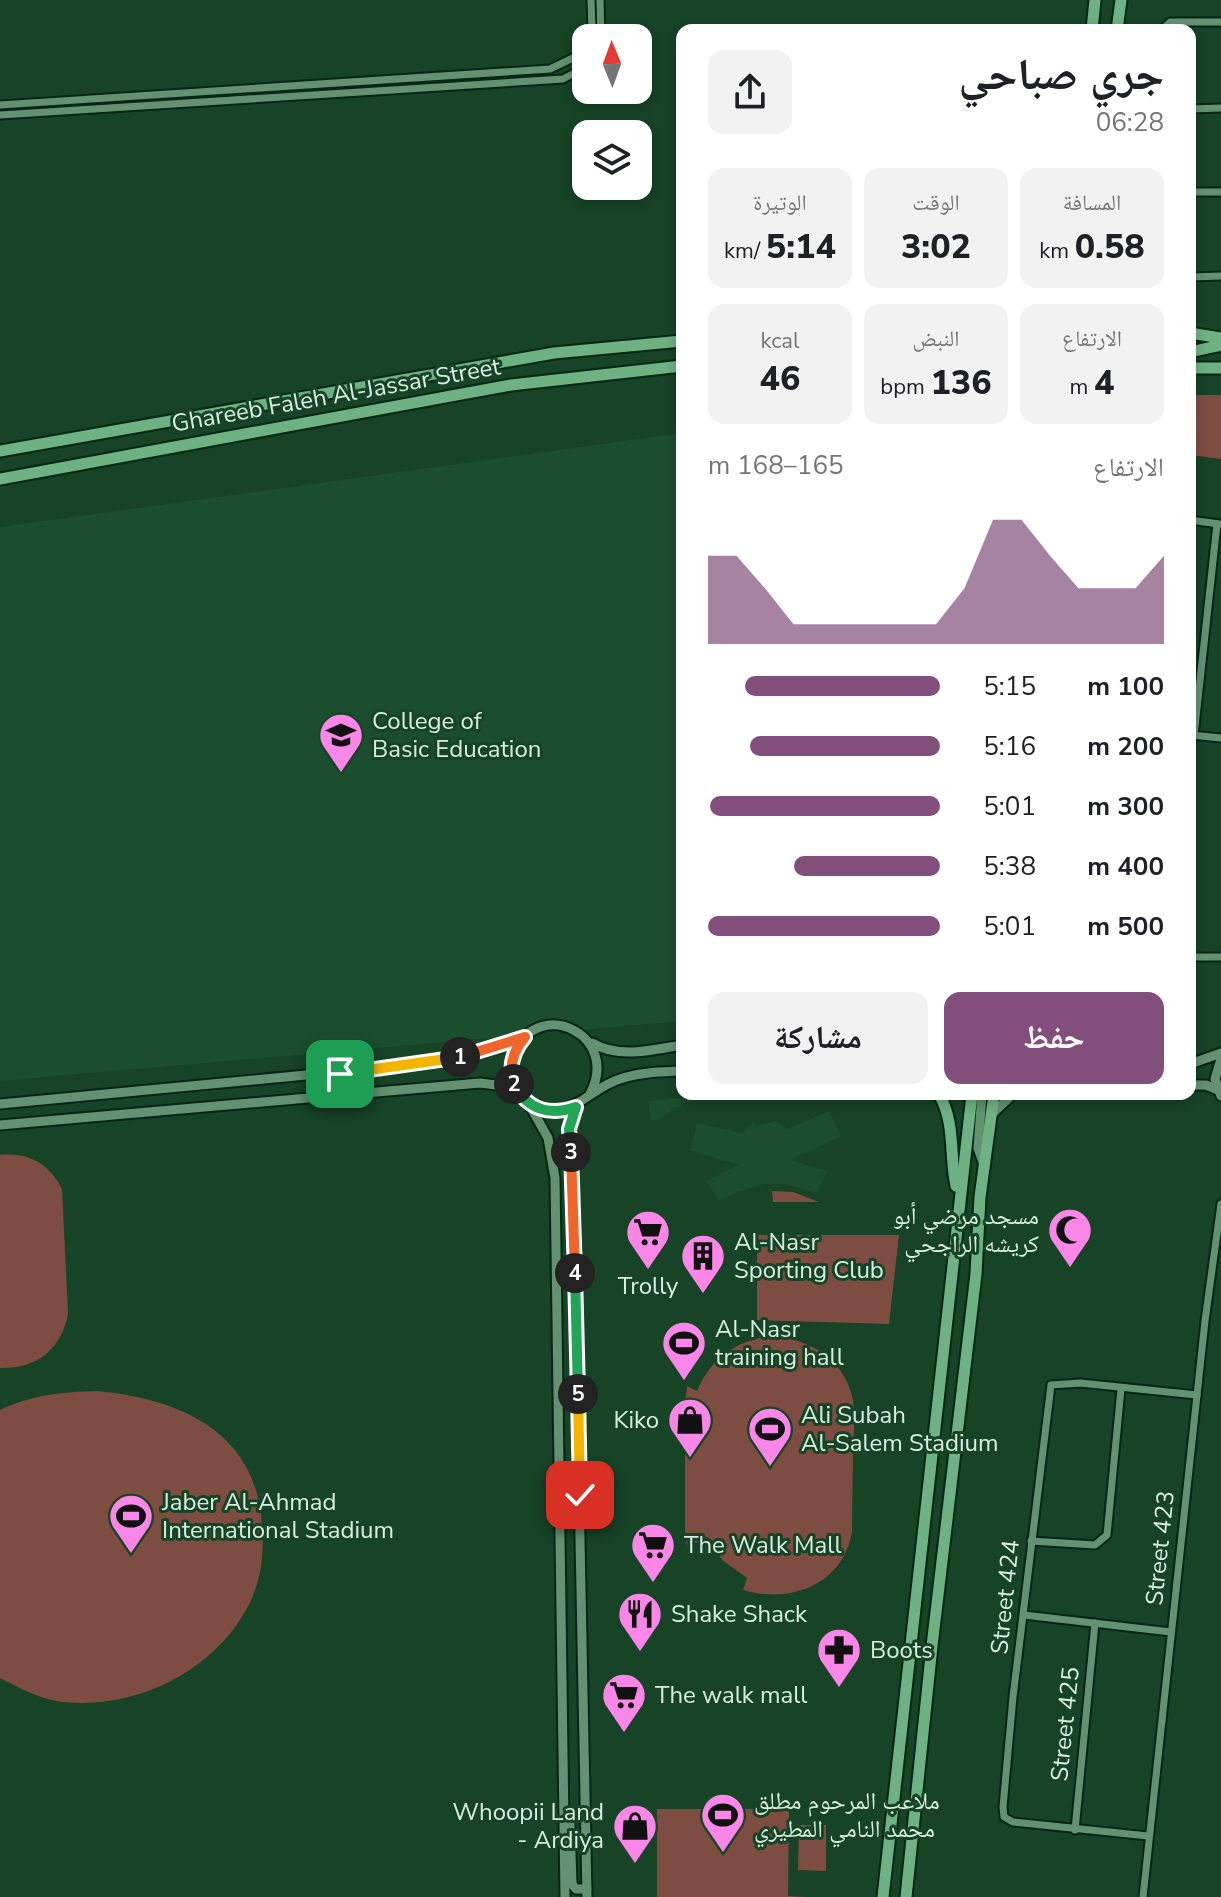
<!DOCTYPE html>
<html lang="ar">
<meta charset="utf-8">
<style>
:root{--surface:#fff;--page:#f2f2f2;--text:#202124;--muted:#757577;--accent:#824f7c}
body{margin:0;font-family:"Nunito Sans","Noto Naskh Arabic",sans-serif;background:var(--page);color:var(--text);direction:rtl;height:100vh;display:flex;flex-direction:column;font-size:30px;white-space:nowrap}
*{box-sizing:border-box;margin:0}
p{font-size:26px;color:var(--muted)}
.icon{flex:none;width:44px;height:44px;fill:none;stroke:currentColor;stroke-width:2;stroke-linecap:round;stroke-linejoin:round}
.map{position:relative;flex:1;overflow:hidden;direction:ltr}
.side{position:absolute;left:676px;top:24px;width:520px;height:1076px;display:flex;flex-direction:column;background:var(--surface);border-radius:16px;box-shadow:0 4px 12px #0003;direction:rtl}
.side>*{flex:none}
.needle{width:52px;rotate:359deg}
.controls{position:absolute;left:572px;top:24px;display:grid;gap:16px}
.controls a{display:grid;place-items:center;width:80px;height:80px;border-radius:16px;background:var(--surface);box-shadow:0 4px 12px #0003;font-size:40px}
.pin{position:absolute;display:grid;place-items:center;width:68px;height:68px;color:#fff;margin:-34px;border-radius:16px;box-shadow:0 4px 12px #0006}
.km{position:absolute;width:40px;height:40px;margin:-20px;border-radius:50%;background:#222;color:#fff;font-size:22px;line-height:40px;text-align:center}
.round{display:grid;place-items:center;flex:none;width:84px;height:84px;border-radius:16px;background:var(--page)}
.head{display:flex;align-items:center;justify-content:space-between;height:136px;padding:0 32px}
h1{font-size:44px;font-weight:800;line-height:60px}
.metrics{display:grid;grid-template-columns:repeat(3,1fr);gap:12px;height:136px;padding:8px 32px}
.metrics div{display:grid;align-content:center;border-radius:16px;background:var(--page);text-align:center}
.metrics b{font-size:34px;font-weight:800}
.metrics small{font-size:22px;font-weight:400}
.metrics p{font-size:22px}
.chart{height:224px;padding:16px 32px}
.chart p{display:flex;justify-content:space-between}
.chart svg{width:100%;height:144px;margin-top:8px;fill:var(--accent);opacity:.7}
.button{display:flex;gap:16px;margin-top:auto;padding:16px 32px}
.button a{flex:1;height:92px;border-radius:16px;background:var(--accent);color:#fff;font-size:32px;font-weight:800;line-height:92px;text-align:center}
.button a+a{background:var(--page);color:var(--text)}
ul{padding:0 32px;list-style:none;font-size:26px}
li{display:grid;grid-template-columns:128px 96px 1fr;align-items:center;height:60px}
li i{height:20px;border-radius:10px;background:var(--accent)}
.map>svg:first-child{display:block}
.built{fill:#1a4e2e}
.green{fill:#7d4d42}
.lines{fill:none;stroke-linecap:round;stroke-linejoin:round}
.minor-casing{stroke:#052713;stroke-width:11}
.tertiary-casing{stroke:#052713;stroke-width:13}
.primary-casing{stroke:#052713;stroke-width:15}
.minor{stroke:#649171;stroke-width:7}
.tertiary{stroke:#649171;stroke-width:9}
.primary{stroke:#6eb183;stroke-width:11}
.split-1-casing{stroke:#fff;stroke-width:16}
.split-2-casing{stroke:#fff;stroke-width:16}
.split-3-casing{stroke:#fff;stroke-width:16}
.split-4-casing{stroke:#fff;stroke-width:16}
.split-5-casing{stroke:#fff;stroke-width:16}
.split-6-casing{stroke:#fff;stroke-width:16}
.split-1{stroke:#f5b400;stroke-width:10}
.split-2{stroke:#f0652b;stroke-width:10}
.split-3{stroke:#22a559;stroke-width:10}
.split-4{stroke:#f0652b;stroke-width:10}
.split-5{stroke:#22a559;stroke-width:10}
.split-6{stroke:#f5b400;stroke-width:10}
.labels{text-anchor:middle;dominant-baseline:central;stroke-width:6;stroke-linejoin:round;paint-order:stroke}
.street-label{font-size:24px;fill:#d7eedd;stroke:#174327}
.poi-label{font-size:24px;fill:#d7eedd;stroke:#174327;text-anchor:start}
</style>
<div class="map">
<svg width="1221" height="1897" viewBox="0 0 1221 1897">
<rect width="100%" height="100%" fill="#174327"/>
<g class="built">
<path d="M682,433V1021L0,1081V527Z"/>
<path d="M689,1097L690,1102L681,1103V1107L671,1108V1112L658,1120H650L649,1101Z"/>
<path d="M829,1111L841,1136L790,1160L827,1171L817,1193L786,1184H764L737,1192L720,1201L706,1181L738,1165L690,1150L697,1123L741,1133L754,1122L755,1126L776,1121L788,1129Z"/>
</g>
<g class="green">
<path d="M1190,395H1221V459L1190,455Z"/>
<path d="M0,1155C29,1152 49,1164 62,1189L68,1314C61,1350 36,1369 0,1368Z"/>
<path d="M772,1191L793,1192L819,1202H773Z"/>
<path d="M757,1235H899L889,1324L757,1320Z"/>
<path d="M767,1337C805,1336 843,1357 852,1396C856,1411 854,1429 853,1445C853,1474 852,1503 852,1532C843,1585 790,1604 743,1590L747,1578L722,1560L708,1537L687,1547L685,1531V1404L687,1386L697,1391C710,1360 734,1341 767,1337Z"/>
<path d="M97,1391C181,1399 257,1432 262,1526C264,1551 262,1575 252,1598C220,1670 133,1713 56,1701C36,1697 18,1687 0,1678V1410C31,1395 63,1392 97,1391Z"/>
<path d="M657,1809H789L788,1896L805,1897H657Z"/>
<path d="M799,1825H826V1871L798,1870Z"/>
</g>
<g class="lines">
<g class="minor-casing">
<g id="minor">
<path d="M600,0L601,38"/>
<path d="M1162,30L1170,22H1221"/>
<path d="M589,38L592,29L591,0"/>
<path d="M0,105L550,69L577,56L586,43"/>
<path d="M1190,109L1221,108"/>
<path d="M0,115L563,79L586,67"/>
<path d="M1190,192H1221"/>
<path d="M1190,277L1221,276"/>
<path d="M1190,520L1219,524"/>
<path d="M1191,735L1221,738"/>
<path d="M1194,736L1217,524"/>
<path d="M1190,957H1221"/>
<path d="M1031,1541L1095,1545L1107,1535L1121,1389"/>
<path d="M1024,1615L1171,1632"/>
<path d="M1075,1830L1095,1623"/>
<path d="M1148,1836L1013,1822L1004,1817L1003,1807L1013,1697L1051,1385L1080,1383L1197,1395"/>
<path d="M1143,1897L1205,1321L1221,1204"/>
</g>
</g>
<g class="tertiary-casing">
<g id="tertiary">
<path d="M592,1043C620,1059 651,1050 682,1045"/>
<path d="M1221,1059L1215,1079L1221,1096"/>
<path d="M1190,1064L1221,1053"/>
<path d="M1190,1085H1206L1218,1090"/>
<path d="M518,1092C510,1079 509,1064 516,1050C541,997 621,1036 590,1094"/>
<path d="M982,1094L978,1148L985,1168"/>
<path d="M0,1104L390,1067L477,1054L525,1037"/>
<path d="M529,1104L548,1138L555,1178L565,1897"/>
<path d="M531,1105C569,1125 587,1089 620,1079C640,1072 662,1072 682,1071"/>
<path d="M576,1107L569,1137L573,1182L587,1897"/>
<path d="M992,1114L1013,1094"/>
<path d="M0,1125L480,1083L505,1086L521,1096"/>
<path d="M570,1824L572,1884L576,1889H587"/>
</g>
</g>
<g class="primary-casing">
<g id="primary">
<path d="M1092,30L1095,0"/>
<path d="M1117,30L1121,0"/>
<path d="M1190,333L1221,338"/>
<path d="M1190,352L1221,345"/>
<path d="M1190,368H1221"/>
<path d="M0,451L554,353L682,341"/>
<path d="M0,479L511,385L682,366"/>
<path d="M939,1094C956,1124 949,1154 956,1186"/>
<path d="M883,1897L972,1094"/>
<path d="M906,1897L932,1646L976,1274L980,1197L994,1094"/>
</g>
</g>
<use href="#minor" class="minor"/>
<use href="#tertiary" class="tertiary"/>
<use href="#primary" class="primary"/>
</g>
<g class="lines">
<g class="split-1-casing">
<path id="split-1" d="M340,1074L460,1057"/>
</g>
<g class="split-2-casing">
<path id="split-2" d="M460,1057L525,1037C513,1051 508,1066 514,1084"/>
</g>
<g class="split-3-casing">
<path id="split-3" d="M514,1084C527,1110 550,1116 576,1107L569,1129L571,1152"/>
</g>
<g class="split-4-casing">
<path id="split-4" d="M571,1152L575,1273"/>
</g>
<g class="split-5-casing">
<path id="split-5" d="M575,1273L578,1394"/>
</g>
<g class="split-6-casing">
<path id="split-6" d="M578,1394L580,1495"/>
</g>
<use href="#split-1" class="split-1"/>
<use href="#split-2" class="split-2"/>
<use href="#split-3" class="split-3"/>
<use href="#split-4" class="split-4"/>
<use href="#split-5" class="split-5"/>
<use href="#split-6" class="split-6"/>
</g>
<defs>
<g id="school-pin" transform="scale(2.3)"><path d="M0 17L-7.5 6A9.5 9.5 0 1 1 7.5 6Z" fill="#fa87e7" stroke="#174327"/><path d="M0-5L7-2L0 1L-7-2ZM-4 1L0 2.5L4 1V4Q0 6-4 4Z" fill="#111"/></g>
<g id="mosque-pin" transform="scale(2.3)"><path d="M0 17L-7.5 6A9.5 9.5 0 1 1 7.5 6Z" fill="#fa87e7" stroke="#174327"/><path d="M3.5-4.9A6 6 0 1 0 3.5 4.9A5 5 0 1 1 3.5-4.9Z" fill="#111"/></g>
<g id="supermarket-pin" transform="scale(2.3)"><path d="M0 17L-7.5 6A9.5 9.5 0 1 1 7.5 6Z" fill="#fa87e7" stroke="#174327"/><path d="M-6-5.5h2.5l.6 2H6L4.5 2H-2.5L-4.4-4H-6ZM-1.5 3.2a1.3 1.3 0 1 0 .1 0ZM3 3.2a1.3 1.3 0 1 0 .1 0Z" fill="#111"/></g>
<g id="building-pin" transform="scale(2.3)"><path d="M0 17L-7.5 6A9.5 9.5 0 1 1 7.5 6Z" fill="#fa87e7" stroke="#174327"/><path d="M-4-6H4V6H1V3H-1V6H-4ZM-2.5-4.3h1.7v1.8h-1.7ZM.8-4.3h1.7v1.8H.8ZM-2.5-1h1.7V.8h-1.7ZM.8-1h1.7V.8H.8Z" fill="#111"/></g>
<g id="stadium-pin" transform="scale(2.3)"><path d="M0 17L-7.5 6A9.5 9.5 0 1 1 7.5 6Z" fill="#fa87e7" stroke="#174327"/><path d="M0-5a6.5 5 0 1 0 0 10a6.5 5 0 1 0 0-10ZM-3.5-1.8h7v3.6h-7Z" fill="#111"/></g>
<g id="shop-pin" transform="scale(2.3)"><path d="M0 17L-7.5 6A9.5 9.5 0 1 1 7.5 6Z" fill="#fa87e7" stroke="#174327"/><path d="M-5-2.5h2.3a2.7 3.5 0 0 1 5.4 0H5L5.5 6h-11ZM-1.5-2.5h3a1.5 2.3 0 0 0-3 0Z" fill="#111"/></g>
<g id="restaurant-pin" transform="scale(2.3)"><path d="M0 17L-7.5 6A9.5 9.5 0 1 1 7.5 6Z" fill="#fa87e7" stroke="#174327"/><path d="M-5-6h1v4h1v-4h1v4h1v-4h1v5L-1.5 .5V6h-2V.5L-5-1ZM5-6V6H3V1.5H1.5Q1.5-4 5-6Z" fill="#111"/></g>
<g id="pharmacy-pin" transform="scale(2.3)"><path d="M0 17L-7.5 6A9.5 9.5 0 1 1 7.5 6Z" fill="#fa87e7" stroke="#174327"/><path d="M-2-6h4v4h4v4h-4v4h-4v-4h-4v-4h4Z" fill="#111"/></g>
</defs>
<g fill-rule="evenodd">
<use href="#school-pin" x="341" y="735"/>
<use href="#mosque-pin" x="1070" y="1230"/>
<use href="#supermarket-pin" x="648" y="1232"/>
<use href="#building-pin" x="703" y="1256"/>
<use href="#stadium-pin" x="684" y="1343"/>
<use href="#shop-pin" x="690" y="1420"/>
<use href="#stadium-pin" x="770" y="1429"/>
<use href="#stadium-pin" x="131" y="1516"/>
<use href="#supermarket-pin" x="653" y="1545"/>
<use href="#restaurant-pin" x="640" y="1614"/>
<use href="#pharmacy-pin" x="839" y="1650"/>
<use href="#supermarket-pin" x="624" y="1695"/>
<use href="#stadium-pin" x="723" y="1815"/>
<use href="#shop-pin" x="635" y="1826"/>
</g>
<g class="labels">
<g class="street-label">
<text transform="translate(336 395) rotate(-10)">Ghareeb Faleh Al-Jassar Street</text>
<text transform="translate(1160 1548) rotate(-84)">Street 423</text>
<text transform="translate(1005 1597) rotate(-84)">Street 424</text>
<text transform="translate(1065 1724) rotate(-84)">Street 425</text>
</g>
<g class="poi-label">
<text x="372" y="721">College of<tspan x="372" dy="28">Basic Education</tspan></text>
<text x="1039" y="1216" text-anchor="end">مسجد مرضي أبو<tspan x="1039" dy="28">كريشه الراجحي</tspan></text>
<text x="734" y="1242">Al-Nasr<tspan x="734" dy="28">Sporting Club</tspan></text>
<text x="648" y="1286" text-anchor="middle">Trolly</text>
<text x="715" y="1329">Al-Nasr<tspan x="715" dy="28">training hall</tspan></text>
<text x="801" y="1415">Ali Subah<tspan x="801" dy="28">Al-Salem Stadium</tspan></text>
<text x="659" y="1420" text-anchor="end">Kiko</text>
<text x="162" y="1502">Jaber Al-Ahmad<tspan x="162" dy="28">International Stadium</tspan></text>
<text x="684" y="1545">The Walk Mall</text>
<text x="671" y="1614">Shake Shack</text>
<text x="870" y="1650">Boots</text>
<text x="655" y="1695">The walk mall</text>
<text x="754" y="1801">ملاعب المرحوم مطلق<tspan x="754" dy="28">محمد النامي المطيري</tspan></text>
<text x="604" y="1812" text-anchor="end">Whoopii Land<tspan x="604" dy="28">- Ardiya</tspan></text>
</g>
</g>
</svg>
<div class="controls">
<a><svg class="needle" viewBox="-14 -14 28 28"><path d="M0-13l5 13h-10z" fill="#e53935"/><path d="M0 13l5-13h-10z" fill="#757577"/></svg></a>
<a><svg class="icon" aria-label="layers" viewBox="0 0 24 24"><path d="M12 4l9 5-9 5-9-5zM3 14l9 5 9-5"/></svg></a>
</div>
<div class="pin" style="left:340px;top:1074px;background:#1e9e55"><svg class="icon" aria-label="arrive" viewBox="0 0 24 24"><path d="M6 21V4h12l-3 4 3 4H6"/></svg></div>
<div class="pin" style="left:580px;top:1495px;background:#d93025"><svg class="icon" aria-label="check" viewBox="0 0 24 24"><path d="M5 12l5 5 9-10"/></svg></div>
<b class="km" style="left:460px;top:1057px">1</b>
<b class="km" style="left:514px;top:1084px">2</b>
<b class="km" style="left:571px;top:1152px">3</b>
<b class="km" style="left:575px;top:1273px">4</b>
<b class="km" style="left:578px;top:1394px">5</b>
<section class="side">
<div class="head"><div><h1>جري صباحي</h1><p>06:28</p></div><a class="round"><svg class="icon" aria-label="share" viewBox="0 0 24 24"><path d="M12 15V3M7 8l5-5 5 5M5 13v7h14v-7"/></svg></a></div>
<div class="metrics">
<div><p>المسافة</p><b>0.58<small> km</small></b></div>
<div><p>الوقت</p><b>3:02</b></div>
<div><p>الوتيرة</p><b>5:14<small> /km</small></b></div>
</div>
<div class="metrics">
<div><p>الارتفاع</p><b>4<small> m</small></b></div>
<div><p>النبض</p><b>136<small> bpm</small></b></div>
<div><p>kcal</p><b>46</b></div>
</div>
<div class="chart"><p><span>الارتفاع</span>165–168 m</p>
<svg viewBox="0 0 160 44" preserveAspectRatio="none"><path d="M0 44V17L10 17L20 27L30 38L40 38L50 38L60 38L70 38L80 38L90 27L100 6L110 6L120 17L130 27L140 27L150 27L160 17V44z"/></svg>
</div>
<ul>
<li><b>100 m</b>5:15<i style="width:84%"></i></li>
<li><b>200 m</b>5:16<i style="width:82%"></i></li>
<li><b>300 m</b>5:01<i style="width:99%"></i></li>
<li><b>400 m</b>5:38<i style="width:63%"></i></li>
<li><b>500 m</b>5:01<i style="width:100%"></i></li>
</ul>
<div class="button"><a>حفظ</a><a>مشاركة</a></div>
</section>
</div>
